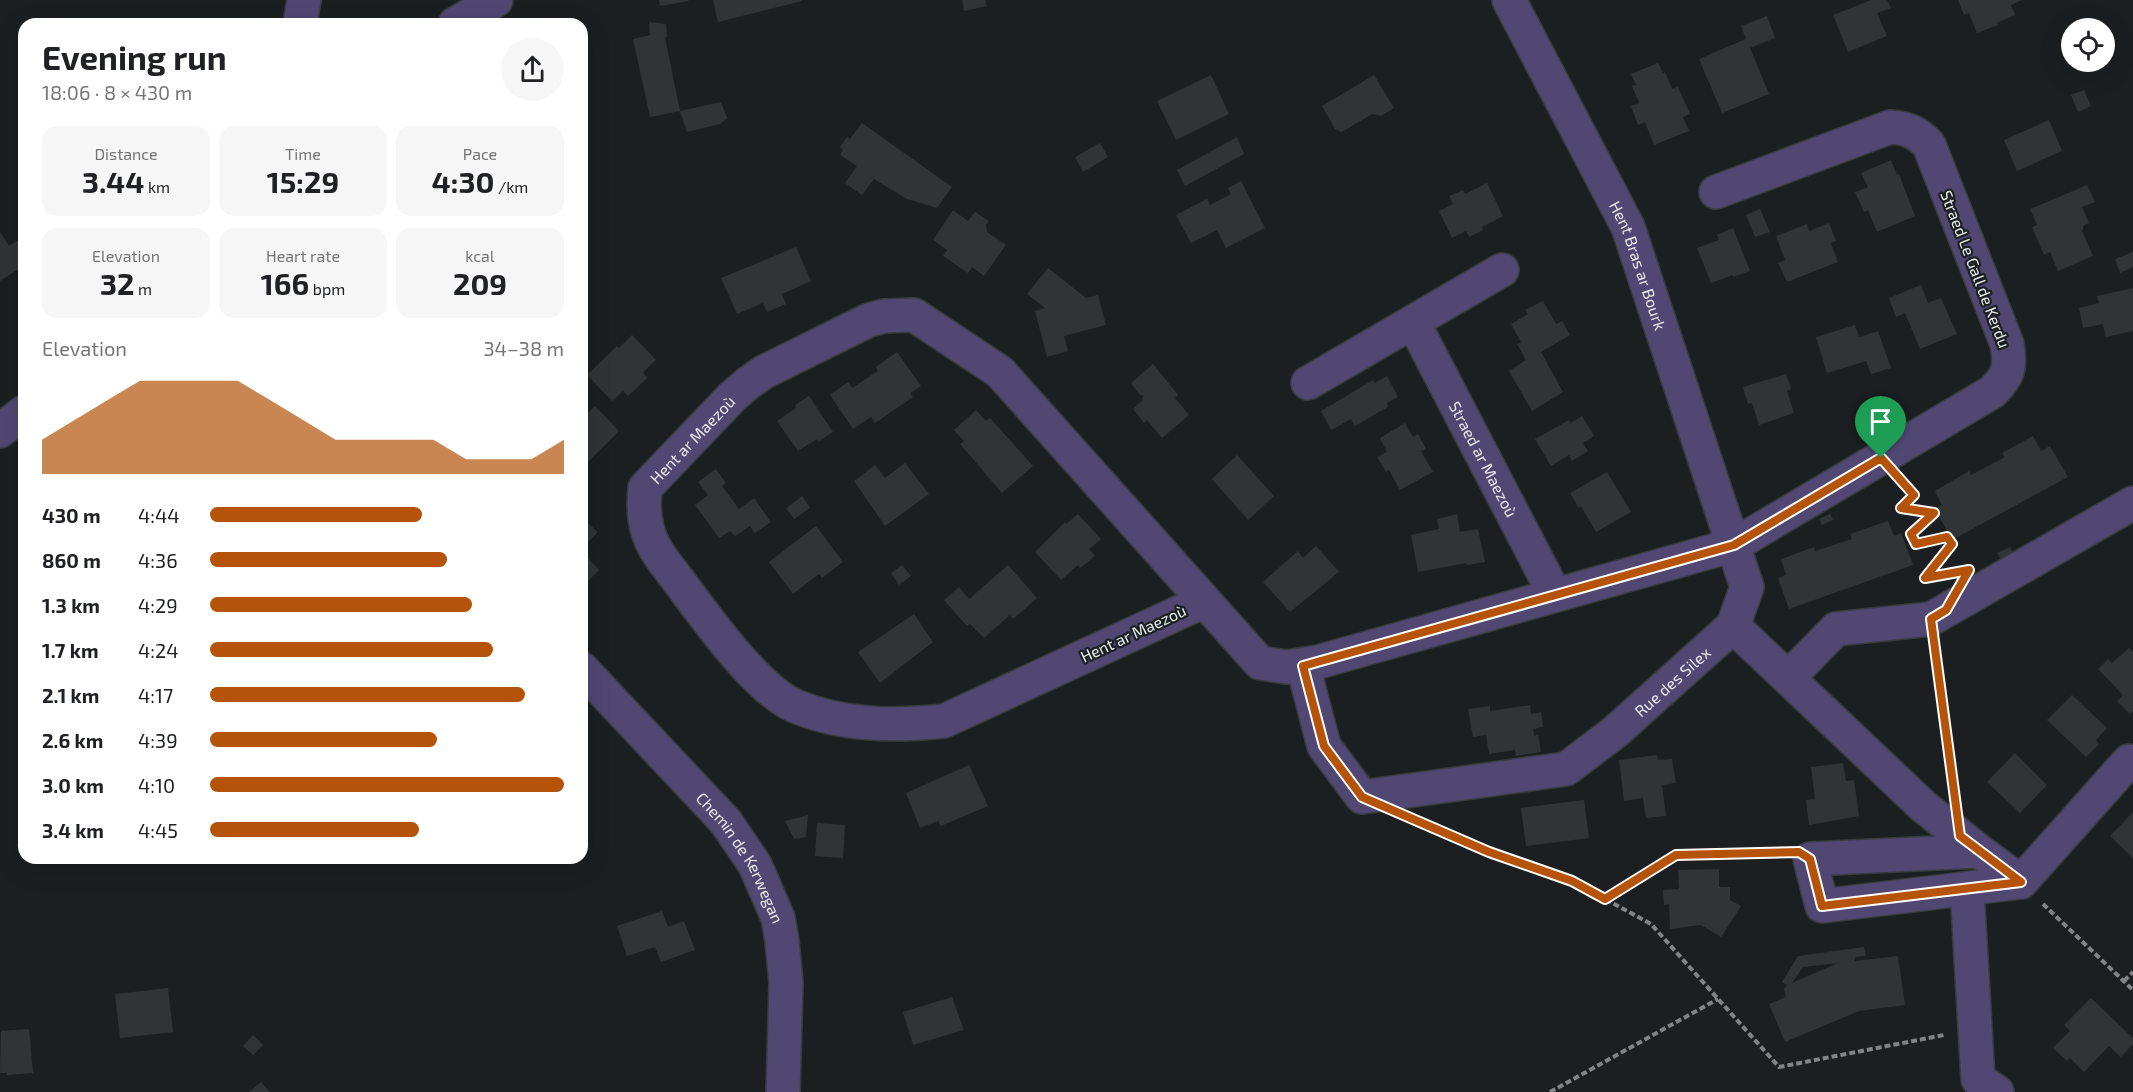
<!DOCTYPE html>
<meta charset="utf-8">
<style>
:root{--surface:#fff;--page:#f6f6f6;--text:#202124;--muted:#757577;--accent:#b45309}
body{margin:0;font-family:"Exo 2",sans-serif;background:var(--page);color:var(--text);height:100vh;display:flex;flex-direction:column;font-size:22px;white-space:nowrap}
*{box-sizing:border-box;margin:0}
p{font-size:20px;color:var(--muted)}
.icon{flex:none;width:33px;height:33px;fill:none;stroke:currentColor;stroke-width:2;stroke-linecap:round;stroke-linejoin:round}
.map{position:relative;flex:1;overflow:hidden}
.side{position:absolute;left:18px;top:18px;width:570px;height:846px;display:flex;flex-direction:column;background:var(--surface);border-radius:18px;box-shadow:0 6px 24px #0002}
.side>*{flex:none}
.buttons{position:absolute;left:2061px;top:18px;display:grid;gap:12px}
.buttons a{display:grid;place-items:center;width:54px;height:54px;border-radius:50%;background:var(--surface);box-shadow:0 6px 24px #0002;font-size:30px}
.pin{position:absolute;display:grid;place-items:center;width:51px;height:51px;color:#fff;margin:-62px -26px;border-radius:50% 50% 50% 0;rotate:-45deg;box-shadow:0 0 6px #0007}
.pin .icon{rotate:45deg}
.round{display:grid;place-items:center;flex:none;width:63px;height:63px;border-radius:32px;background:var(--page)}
.headline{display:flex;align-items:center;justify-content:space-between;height:102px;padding:0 24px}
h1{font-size:33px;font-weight:700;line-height:45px}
.stats{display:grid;grid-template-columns:repeat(3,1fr);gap:9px;height:102px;padding:6px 24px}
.stats div{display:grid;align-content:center;border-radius:15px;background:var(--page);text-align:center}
.stats b{font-size:30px;font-weight:700}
.stats small{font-size:16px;font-weight:400}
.stats p{font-size:16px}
.chart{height:168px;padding:12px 24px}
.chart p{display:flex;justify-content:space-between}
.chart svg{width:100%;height:108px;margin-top:6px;fill:var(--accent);opacity:.7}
ul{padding:0 24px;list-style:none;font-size:20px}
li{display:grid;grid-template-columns:96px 72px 1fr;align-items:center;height:45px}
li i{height:15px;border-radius:8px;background:var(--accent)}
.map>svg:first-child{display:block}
.building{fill:#313436;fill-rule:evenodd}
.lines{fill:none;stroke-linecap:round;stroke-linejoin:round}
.minor-casing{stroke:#393c3d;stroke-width:36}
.path{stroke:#828486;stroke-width:4;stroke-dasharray:6 3;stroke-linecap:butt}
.minor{stroke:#504773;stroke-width:33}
.route-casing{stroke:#fff;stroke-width:12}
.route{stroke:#b45309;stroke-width:8}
.labels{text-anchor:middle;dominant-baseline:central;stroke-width:4.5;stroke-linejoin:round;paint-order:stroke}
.street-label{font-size:16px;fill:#e9ebec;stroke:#1c1f21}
</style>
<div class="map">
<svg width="2133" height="1092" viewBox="0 0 2133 1092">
<rect width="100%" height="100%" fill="#1c1f21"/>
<g class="building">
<path d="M659,0H688L689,1L660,6Z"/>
<path d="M713,0H802V1L718,22Z"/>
<path d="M962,0H985L987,6L964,11Z"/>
<path d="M1871,0H1887L1891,8L1877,13L1887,36L1848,52L1833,15Z"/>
<path d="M1958,0H2022L2011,5L2015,15L1997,23L1998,25L1977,33L1969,13L1964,15Z"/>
<path d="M1767,16L1775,38L1750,48L1769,94L1722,113L1699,59L1746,39L1741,26Z"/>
<path d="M649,22L666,24L667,36L665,38L680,111L650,117L633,39L650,35Z"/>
<path d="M1658,63L1663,73L1665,72L1672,89L1678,87L1690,114L1683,117L1689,131L1654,145L1645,122L1638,125L1631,106L1639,103L1632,86L1636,85L1631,74Z"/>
<path d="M1211,75L1229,114L1176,140L1157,101Z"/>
<path d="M1374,75L1394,108L1381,116L1372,114L1342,132L1335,129L1322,106Z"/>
<path d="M2084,90L2091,106L2078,112L2071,95Z"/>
<path d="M721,102L727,118L720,124L687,132L680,111Z"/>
<path d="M2049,120L2062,151L2017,171L2004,140Z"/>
<path d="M862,123L952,187L937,208L907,199L874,179L862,195L845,183L857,166L840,155L843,149L840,147L847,137L850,139Z"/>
<path d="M1237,137L1244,154L1185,186L1177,170Z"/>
<path d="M1100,143L1108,157L1083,172L1075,157Z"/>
<path d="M1891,160L1897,175L1899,174L1915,216L1877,232L1868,210L1864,212L1855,192L1868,187L1861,173Z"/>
<path d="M1241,181L1265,228L1226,248L1217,230L1191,243L1176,215L1207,199L1210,205L1231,194L1228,188Z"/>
<path d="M1487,183L1503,216L1482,227L1483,230L1469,237L1466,231L1452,238L1439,211L1453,204L1449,196L1463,190L1465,194Z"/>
<path d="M2087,185L2095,202L2082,207L2089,223L2084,225L2082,231L2093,256L2058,271L2050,252L2044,255L2032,227L2037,225L2030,209Z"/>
<path d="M1760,209L1770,232L1755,237L1746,215Z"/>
<path d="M953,210L968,221L975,212L989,221L986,225L987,232L1006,245L984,276L972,267L968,273L943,256L947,250L933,240Z"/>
<path d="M1829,223L1836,241L1831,243L1838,262L1787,282L1778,263L1785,260L1776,236L1807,224L1809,231Z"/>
<path d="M1733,228L1750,271L1733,277V275L1711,283L1697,248L1719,240L1717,235Z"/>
<path d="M0,232L9,246L24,236V274L20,268L0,281Z"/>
<path d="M796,247L811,281L782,294L786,304L767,312L763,303L737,314L721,278Z"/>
<path d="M2133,252V267L2120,273L2115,259Z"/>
<path d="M1048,268L1086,298L1098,295L1106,325L1064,336L1068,351L1047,357L1035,311L1045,308L1027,294Z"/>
<path d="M1921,285L1928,303L1941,298L1957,334L1920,349L1905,313L1896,317L1889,298Z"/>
<path d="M2133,288V331L2106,337L2103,324L2083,328L2079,308L2099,303L2097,296Z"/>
<path d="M1543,301L1556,324L1562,321L1570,335L1541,352L1563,392L1532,411L1509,371L1526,360L1517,344L1521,342L1511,324L1528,314L1525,310Z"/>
<path d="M1855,325L1859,337L1878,331L1891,368L1871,374L1866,361L1827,373L1816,337Z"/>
<path d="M632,335L656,360L643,372L647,378L628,396L623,391L612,401L587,375L617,346L619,348Z"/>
<path d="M897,352L921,386L910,393L913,397L875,423L871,417L853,429L830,395L848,382L852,388L878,371L876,367Z"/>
<path d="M1153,364L1178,395L1175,398L1189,415L1162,438L1147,420L1144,423L1133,409L1142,401L1143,395H1140L1131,383Z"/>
<path d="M1786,374L1791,389L1787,391L1794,413L1759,425L1752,403L1748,404L1743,387Z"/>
<path d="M1387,376L1398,397L1387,403L1388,407L1355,426L1351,419L1331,430L1321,411L1373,380L1375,383Z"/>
<path d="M809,396L833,432L819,441L817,439L798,451L777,421L796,408L795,405Z"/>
<path d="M595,406L619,431L586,464L587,465L582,470V419Z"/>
<path d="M976,410L986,421L990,418L1033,466L1002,493L960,444L964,441L954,430Z"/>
<path d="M1582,416L1594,436L1583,443L1588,451L1572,461L1569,455L1551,466L1535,439L1569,420L1571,423Z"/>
<path d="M1405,423L1413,437L1418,434L1426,449L1421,451L1433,472L1400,490L1389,470L1386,472L1377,457L1387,452L1380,438Z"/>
<path d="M2033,436L2041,451L2050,446L2068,477L1952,540L1935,509L1942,505L1935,491L1969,471L1971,475L2005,457L2002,453Z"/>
<path d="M1237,455L1274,496L1248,520L1212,479Z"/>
<path d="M905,463L929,494L885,526L854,481L875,465L885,478Z"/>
<path d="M716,469L726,483L722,486L739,509L754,498L771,522L755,533L750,526L735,536L730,531L719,538L695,505L708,495L698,482Z"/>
<path d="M1607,472L1631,512L1596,532L1581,506L1579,508L1570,493Z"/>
<path d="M802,496L810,508L794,519L786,508Z"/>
<path d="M1078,514L1101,539L1089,549L1095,556L1080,568L1078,565L1061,580L1035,552L1065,522L1066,524Z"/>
<path d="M1457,514L1460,532L1478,529L1485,562L1467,565L1466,563L1418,572L1411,535L1439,529L1437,519Z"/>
<path d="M1830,514L1833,520L1822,525L1819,519Z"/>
<path d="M582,518L598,532L582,548Z"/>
<path d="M1888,521L1894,536L1901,533L1913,565L1789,609L1778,578L1786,575L1781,559L1814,547L1815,551L1852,539L1850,534Z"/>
<path d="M816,526L843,562L822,578L819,574L793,594L769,562Z"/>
<path d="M1316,546L1339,572L1290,612L1263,582L1298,551L1303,558Z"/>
<path d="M2010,547L2017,560L2005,568L1997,553Z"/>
<path d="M582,551L599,570L582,587Z"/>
<path d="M902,565L911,576L899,585L891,573Z"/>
<path d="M1008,565L1037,598L1013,619L1010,615L984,638L970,624L967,626L944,600L959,587L969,599Z"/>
<path d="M914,614L933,642L880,683L858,652Z"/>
<path d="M2129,648L2133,652V711L2130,714L2117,701L2123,695L2098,669L2108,659L2112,663Z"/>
<path d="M2072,695L2107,728L2096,740L2099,744L2086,757L2047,720Z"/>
<path d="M1530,705L1531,714L1541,712L1543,727L1533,729L1534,736L1538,735L1541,752L1516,756L1515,750L1489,754L1486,735L1473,737L1468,709L1490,706V711Z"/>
<path d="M2015,753L2047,785L2020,813L1987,782Z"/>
<path d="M1657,755L1658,760L1672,759L1676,783L1662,785L1666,816L1646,818L1643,798L1624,801L1619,760Z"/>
<path d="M1843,763L1846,781L1854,780L1859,816L1809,825L1806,800L1815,799L1811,767Z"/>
<path d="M969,765L988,806L941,826L938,821L920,828L906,793Z"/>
<path d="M1584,800L1589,838L1526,846L1521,808Z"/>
<path d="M2133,812V858L2110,836Z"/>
<path d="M808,815L806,837L794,839L785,821Z"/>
<path d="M817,823L845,825L843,858L815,856Z"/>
<path d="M1719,869V887H1730V900L1741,906L1721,937L1701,925L1670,929L1669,904L1664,905L1663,890L1679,889L1678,870Z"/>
<path d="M662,911L668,927L684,921L695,950L661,962L655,947L627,956L617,926Z"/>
<path d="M1864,947L1866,956L1855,957V961L1898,956L1905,1005L1859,1011L1785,1042L1769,1004L1786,997L1784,989L1787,985L1782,982L1798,956ZM1838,963L1792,983L1803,967Z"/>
<path d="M168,988L173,1032L120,1038L115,994Z"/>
<path d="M952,997L964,1030L913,1045L903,1012Z"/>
<path d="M2091,998L2133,1038V1044L2121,1057L2109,1046L2084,1072L2070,1058L2067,1061L2053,1048L2070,1031L2064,1025Z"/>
<path d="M29,1029L33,1073L7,1075V1073H0L1,1031Z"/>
<path d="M253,1035L263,1045L253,1055L243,1046Z"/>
<path d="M261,1082L270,1092H249Z"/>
</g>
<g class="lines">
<g class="minor-casing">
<g id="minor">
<path id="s1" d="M1509,0L1628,227L1747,587L1733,626"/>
<path d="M300,24L304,0"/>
<path d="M455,24L496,0"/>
<path id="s2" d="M1413,322L1555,595"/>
<path d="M1308,383L1502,270"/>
<path d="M0,431L24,412"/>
<path id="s3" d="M1204,601L944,721C895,726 842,726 795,706C756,689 704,615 678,580C670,569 660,558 654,546C644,528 643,509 645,488L732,397L747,384L764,372L869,320L884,316L914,315L1000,372L1260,663L1287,667L1318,662L1734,545L1992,392C2009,376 2011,367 2007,344L1929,145C1917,132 1907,128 1890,127L1716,192"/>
<path id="s4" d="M1303,666L1324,746L1362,797L1566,769L1615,732L1733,626L1923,806L1979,851L1810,859L1822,906L2021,882L1979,851"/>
<path id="s5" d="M582,669L726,822L755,865L778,918L782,941L786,983L783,1092"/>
<path d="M1788,678L1836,629L1931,619L2133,503"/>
<path d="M2021,882L2129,761"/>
<path d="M1967,889L1978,1079L1997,1092"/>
</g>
</g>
<g class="path">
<path d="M1903,484L1914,495L1901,508L1934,513L1911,534L1916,544L1947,537L1952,544L1925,578L1935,576"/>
<path d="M1935,649L1954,788"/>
<path d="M1423,824L1489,852L1572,881L1651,924L1779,1067L1944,1035"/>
<path d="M1606,899L1676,855L1778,853"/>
<path d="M2043,904L2133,990"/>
<path d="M2124,981L2133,972"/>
<path d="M1550,1092L1718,999"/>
</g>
<use href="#minor" class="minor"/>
</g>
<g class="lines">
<g class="route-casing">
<path id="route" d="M1881,458L1914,495L1901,508L1934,513L1911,534L1916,544L1947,537L1952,544L1925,578L1969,570L1946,610L1931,619L1960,836L2021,882L1822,906L1810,859L1799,852L1676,855L1605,899L1572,881L1489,852L1362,797L1324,746L1303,666L1734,545Z"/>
</g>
<use href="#route" class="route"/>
</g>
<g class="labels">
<g class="street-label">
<text stroke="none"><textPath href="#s1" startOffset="296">Hent Bras ar Bourk</textPath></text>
<text transform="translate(1976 269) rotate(69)">Straed Le Gall de Kerdu</text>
<text stroke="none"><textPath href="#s3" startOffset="780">Hent ar Maezoù</textPath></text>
<text stroke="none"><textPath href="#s2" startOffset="154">Straed ar Maezoù</textPath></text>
<text transform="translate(1133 633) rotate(-25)">Hent ar Maezoù</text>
<text stroke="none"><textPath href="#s4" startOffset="490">Rue des Silex</textPath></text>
<text stroke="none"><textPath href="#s5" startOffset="248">Chemin de Kerwegan</textPath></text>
</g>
</g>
</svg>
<div class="buttons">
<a><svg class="icon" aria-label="locate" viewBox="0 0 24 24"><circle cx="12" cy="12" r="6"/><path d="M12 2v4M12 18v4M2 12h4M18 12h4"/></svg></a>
</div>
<div class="pin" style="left:1881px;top:458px;background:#1e9e55"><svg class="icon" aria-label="arrive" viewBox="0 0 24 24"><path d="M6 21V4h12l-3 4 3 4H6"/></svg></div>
<section class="side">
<div class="headline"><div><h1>Evening run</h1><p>18:06 · 8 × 430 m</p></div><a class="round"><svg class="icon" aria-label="share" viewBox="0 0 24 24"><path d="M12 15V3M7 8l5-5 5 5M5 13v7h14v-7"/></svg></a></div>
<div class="stats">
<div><p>Distance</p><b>3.44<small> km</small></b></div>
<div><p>Time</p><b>15:29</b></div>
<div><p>Pace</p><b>4:30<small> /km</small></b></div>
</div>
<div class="stats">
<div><p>Elevation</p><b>32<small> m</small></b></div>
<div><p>Heart rate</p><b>166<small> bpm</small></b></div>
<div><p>kcal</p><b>209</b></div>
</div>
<div class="chart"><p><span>Elevation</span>34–38 m</p>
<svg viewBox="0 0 160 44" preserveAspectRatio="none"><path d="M0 44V30L10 22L20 14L30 6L40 6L50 6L60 6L70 14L80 22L90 30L100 30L110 30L120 30L130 38L140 38L150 38L160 30V44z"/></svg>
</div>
<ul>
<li><b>430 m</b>4:44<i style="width:60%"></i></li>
<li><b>860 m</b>4:36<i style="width:67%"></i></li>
<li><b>1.3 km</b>4:29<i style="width:74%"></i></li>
<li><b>1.7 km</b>4:24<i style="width:80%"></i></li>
<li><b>2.1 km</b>4:17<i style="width:89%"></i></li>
<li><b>2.6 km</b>4:39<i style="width:64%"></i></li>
<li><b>3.0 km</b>4:10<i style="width:100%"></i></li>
<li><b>3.4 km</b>4:45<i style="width:59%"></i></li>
</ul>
</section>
</div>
